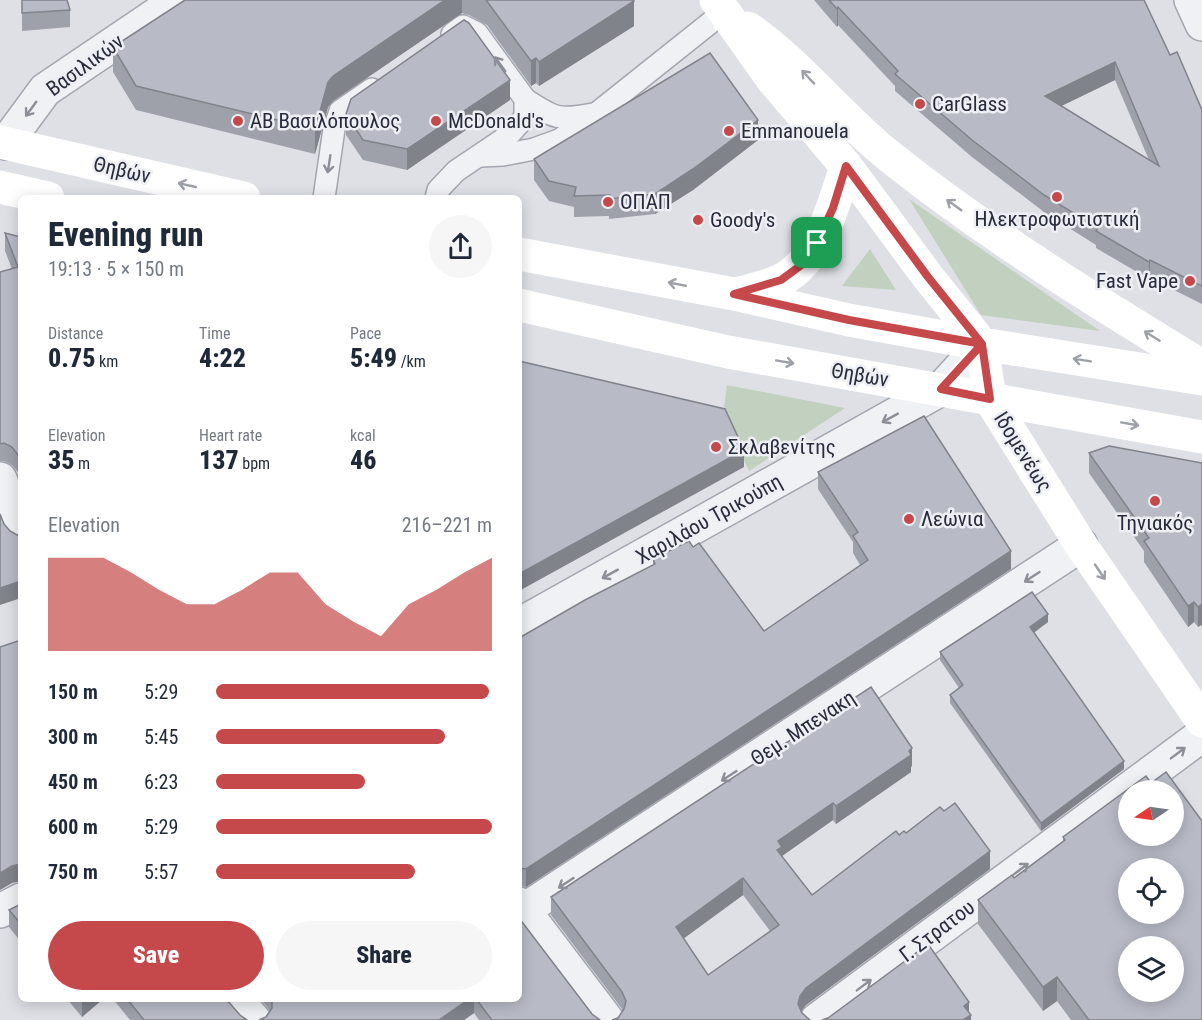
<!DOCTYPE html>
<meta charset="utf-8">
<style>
:root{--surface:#fff;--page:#f6f6f7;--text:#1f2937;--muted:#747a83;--accent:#c5494a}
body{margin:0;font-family:"Roboto Condensed",sans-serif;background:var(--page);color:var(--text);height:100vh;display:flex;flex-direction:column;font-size:22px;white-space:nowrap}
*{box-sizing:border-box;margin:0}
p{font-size:20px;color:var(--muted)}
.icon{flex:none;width:33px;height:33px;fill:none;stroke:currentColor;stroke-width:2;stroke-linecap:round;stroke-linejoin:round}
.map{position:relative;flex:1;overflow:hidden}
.panel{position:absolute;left:18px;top:195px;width:504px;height:807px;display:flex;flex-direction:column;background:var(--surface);border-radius:9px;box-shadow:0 3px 15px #0003}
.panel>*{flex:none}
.needle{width:39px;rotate:257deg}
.buttons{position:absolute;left:1118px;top:780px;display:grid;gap:12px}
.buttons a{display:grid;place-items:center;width:66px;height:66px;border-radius:50%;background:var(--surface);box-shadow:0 3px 15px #0003;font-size:30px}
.pin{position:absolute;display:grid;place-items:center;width:51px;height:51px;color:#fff;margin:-26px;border-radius:12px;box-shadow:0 3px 9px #0006}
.round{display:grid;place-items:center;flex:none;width:63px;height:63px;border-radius:32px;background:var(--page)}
.headline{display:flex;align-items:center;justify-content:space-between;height:102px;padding:0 30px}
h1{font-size:33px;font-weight:800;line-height:45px}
.metrics{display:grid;grid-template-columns:repeat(3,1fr);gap:9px;height:102px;padding:6px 30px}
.metrics div{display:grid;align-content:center}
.metrics b{font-size:26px;font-weight:800}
.metrics small{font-size:16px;font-weight:400}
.metrics p{font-size:16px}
.chart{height:168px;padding:12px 30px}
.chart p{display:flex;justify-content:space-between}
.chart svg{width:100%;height:108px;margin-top:6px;fill:var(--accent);opacity:.7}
.button{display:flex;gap:12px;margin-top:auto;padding:12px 30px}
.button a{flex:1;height:69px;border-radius:36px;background:var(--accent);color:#fff;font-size:24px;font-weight:800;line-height:69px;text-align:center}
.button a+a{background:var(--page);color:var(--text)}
ul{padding:0 30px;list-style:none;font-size:20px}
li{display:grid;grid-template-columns:96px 72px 1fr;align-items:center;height:45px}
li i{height:15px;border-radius:8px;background:var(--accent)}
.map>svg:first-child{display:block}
.green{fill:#c1d0bf}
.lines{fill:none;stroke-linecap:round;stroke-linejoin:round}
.service-casing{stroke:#a4a6b0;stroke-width:24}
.minor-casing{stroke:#a4a6b0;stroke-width:36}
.service{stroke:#f0f1f5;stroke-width:21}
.minor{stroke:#f0f1f5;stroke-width:33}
.secondary{stroke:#fff;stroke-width:33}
.wall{fill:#9ea1aa;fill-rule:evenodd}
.shaded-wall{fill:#81838b}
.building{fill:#b8bbc6;stroke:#81838b;stroke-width:1.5;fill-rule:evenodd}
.oneway{stroke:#8c8e98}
.oneway2{stroke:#9ea0a7}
.route-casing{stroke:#fff;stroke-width:12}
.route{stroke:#c5494a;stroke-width:8}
.poi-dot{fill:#c5494a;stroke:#edeff4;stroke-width:2}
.labels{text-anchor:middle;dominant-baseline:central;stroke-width:5;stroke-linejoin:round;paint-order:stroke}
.street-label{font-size:21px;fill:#282c3c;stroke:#edeff4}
.poi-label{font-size:21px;fill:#282c3c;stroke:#edeff4;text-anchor:start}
</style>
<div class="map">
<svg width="1202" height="1020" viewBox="0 0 1202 1020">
<rect width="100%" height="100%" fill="#dee0e6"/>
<g class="green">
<path d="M909,199L1100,331L981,315Z"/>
<path d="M870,249L896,290L842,286Z"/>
<path d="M727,385L845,408L749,471L723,415Z"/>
</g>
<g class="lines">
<g class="service-casing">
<g id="service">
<path d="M525,99C554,118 558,121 593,114"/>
<path d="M481,156L503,155L534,149L559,140L597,113L725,11"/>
<path d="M324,198L334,129L340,111L372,89"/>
<path d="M436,198L438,190L456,171L508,136L525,117V99L477,33L463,26L452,34"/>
</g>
</g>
<g class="minor-casing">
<g id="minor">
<path d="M1191,0L1202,24"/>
<path d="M6,143L45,90L178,0"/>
<path d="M0,479L21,534"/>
<path d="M519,625L941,389L982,344"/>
<path d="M519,904L607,1020"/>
<path d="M524,910L1081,545"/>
<path d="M0,911L21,900"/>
<path d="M236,999L254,1020"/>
<path d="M817,1020L1202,735"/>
</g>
</g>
<use href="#service" class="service"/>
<use href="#minor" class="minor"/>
<g class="secondary">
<path d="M716,0L772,79L846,166L928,277L982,344L990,399L1081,545L1202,721"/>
<path d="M748,28C801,65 839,116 889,156C987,234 1095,301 1202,366"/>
<path d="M0,142L244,198"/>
<path d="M0,187L48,198"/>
<path d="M519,254L734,294L849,320L982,344L1202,379"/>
<path d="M736,294C750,290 767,287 781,280C819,262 834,204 846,166"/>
<path d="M519,305L728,352L1202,437"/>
</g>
</g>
<g class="wall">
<path d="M22,0L70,10V27L22,31Z"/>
<path d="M185,0H633L634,26L539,86L536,83L531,86L487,25L469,15L462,13L333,101L328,107L315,154L136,110L113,72V47Z"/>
<path d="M814,0H1144L1170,55L1202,110V304L1150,278L1149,279L1096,248V245L1044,212L972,157L895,91V86L838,25L837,27ZM1115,80L1149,160L1061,106Z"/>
<path d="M510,100L407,170L363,160L346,135V114Z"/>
<path d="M758,140L693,190L655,214L609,219V216L574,217V207L549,201L534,180V159Z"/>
<path d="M5,233L21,237V481L18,472L12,465L4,461H0V272L12,269L5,251Z"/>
<path d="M1089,453L1202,463L1198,627L1194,622L1188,627L1144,562V551L1089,473Z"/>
<path d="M818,472L1011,569L526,887L519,886V638L653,565V559L693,547L764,631L860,565L853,553V542L818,489Z"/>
<path d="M1048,622L1034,633L1124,769L1041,831L950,703V695L959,688L940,660V652Z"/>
<path d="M912,766L911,767V772L836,824L833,820L782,856V857L812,895L899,835L906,833L990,869L806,1005L618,1018L623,1011L622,1009L551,915V897ZM743,895L770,931L708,975L683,939Z"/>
<path d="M1063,837L1202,1020H1071L1057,1001L1043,1011L978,924V900L1014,878L1063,841Z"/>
<path d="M21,904V942L9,927V910Z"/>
<path d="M67,999H103L82,1017Z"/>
<path d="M113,999H226L240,1015L247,1020H130Z"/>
<path d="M261,999H519L592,1014L600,1020H479L474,1013L464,1020H259L266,1017L270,1011Z"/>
</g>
<g class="shaded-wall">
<path d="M445,0H462V13L333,101L328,107L315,154V129L328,82L333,76Z"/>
<path d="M634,1V26L539,86V62Z"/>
<path d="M838,7V25L837,27V9Z"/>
<path d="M536,58V83L531,86V61Z"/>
<path d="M1115,62V80L1045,114V96Z"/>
<path d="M510,80V100L407,170V149Z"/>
<path d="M758,120V140L693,190L655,214V194Z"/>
<path d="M1150,260V278L1149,279V262Z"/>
<path d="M744,450V467L519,591V574Z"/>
<path d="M1011,551V569L526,887V869Z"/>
<path d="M21,581V598L0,605V588Z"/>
<path d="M1194,602V622L1188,627V606Z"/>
<path d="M1202,604V625L1198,627V607Z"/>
<path d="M1048,614V622L1030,635V627Z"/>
<path d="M912,748V766L911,767V772L836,824V806Z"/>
<path d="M1124,761V769L1041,831V823Z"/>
<path d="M833,803V820L782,856V864L777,868L778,841Z"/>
<path d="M990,851V869L806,1005L800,1013L798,1004L800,996L806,988Z"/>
<path d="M21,864V881L12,883L0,890V873L12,866Z"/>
<path d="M743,878V895L676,944V927Z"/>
<path d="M1057,977V1001L1043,1011V987Z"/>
<path d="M83,999H103L82,1017V1000Z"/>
<path d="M469,999H474V1013L464,1020H439Z"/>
<path d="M969,1002V1015H971V1020H963L964,1006Z"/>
</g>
<g class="building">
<path d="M22,0H67L70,10L22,13Z"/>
<path d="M185,0H445L333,76L328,82L315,129L136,86L113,47Z"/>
<path d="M486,0H633L634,1L539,62L536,58L531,61Z"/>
<path d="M829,0H1144L1170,55L1177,52L1202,110V286L1150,260L1149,262L1096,231L1098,228L1044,195L972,140L895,74L898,71L838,7L837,9ZM1115,62L1159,166L1045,96Z"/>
<path d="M464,20L469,23L510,80L407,149L363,140L346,114L351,99Z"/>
<path d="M710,53L758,120L693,169L655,194L609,199L610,195L574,196L576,187L549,181L534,159Z"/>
<path d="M5,233L21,237V464L18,455L12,447L4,443L0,444V272L18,267Z"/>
<path d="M519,361L725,409L744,450L519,574Z"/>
<path d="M924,416L1011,551L526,869L519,868V638L585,600L655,564L653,559L689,541L693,547L699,543L764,631L868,560L853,536L858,532L818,472Z"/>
<path d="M1109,446L1202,463V604L1198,607L1194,602L1188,606L1144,541L1149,538L1089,453Z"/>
<path d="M0,514L4,524L10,531L17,535H21V581L0,588Z"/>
<path d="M1032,592L1048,614L1030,627L1124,761L1041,823L950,695L963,685L940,652Z"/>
<path d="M21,640V864L12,866L0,873V647Z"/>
<path d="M871,687L912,748L909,751L911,755L836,806L833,803L778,841L782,847L777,850L812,895L896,831L899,835L904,831L906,833L940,807L944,811L955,803L990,851L806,988L800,996L798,1004L802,1013L810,1020H612L618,1018L624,1009L626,1001L622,992L551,897ZM743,878L779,925L708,975L676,927Z"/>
<path d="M1166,772L1202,821V1020H1089L1057,977L1043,987L978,900L1012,875L1014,878L1065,840L1063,837L1146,776L1151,783ZM1128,790H1173V836H1128ZM1128,868H1173V914H1128ZM1128,946H1173V992H1128Z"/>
<path d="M21,904V924L9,910Z"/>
<path d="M519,918L592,1014L600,1020H492L476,999H519Z"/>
<path d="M928,944L969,1002L964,1006L971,1015L963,1020H822L828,1018Z"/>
<path d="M127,999H226L240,1015L247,1020H144Z"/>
<path d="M272,999H469L439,1020H259L266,1017L272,1008Z"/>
</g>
<defs><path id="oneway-shaft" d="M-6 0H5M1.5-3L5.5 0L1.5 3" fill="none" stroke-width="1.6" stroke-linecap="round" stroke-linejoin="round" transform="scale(1.5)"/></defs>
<g class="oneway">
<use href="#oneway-shaft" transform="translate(500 64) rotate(-126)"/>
<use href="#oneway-shaft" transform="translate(31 109) rotate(126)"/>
<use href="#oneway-shaft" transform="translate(329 164) rotate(99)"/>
<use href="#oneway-shaft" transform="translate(890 418) rotate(151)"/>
<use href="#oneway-shaft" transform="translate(610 574) rotate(151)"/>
<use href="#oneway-shaft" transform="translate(1032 577) rotate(147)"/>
<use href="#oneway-shaft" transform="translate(1178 753) rotate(-37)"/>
<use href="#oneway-shaft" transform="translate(729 776) rotate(147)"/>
<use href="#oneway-shaft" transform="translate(1021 869) rotate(-37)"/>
<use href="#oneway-shaft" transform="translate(566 883) rotate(147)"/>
<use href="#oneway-shaft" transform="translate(864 985) rotate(-37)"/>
</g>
<g class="oneway2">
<use href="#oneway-shaft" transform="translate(808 77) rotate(-133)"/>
<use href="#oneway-shaft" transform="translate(187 185) rotate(-167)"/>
<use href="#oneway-shaft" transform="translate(954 205) rotate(-144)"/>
<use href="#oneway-shaft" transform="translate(677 284) rotate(-169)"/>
<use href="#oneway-shaft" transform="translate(1152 336) rotate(-148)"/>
<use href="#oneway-shaft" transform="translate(1082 360) rotate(-171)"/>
<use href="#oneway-shaft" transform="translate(785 362) rotate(10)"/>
<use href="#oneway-shaft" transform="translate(1130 424) rotate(10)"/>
<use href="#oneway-shaft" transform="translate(1100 572) rotate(56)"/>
</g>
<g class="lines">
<g class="route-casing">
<path id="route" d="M817,243L833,208L846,166L928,277L982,344L941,389L990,399L982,344L849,320L734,294L781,280L800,266L817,243"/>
</g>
<use href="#route" class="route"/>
</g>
<g class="poi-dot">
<circle cx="920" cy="104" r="6"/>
<circle cx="238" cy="121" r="6"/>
<circle cx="436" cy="121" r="6"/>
<circle cx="729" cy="131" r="6"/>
<circle cx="1057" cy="197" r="6"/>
<circle cx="608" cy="202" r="6"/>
<circle cx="698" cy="220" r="6"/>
<circle cx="1190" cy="281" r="6"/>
<circle cx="716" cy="447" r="6"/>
<circle cx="1155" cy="501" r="6"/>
<circle cx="909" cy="519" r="6"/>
</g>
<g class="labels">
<g class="street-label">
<text transform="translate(85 65) rotate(-36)">Βασιλικών</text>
<text transform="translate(122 170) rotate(13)">Θηβών</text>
<text transform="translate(860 375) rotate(10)">Θηβών</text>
<text transform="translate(1023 452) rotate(58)">Ιδομενέως</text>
<text transform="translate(709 519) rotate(-29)">Χαριλάου Τρικούπη</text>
<text transform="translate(803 728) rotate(-33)">Θεμ. Μπενακη</text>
<text transform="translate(937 931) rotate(-37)">Γ. Στρατου</text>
</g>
<g class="poi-label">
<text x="932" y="104">CarGlass</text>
<text x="250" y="121">ΑΒ Βασιλόπουλος</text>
<text x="448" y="121">McDonald's</text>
<text x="741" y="131">Emmanouela</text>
<text x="620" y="202">ΟΠΑΠ</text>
<text x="1057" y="219" text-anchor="middle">Ηλεκτροφωτιστική</text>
<text x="710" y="220">Goody's</text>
<text x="1178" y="281" text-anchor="end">Fast Vape</text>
<text x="728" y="447">Σκλαβενίτης</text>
<text x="921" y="519">Λεώνια</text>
<text x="1155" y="523" text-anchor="middle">Τηνιακός</text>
</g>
</g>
</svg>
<div class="buttons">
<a><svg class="needle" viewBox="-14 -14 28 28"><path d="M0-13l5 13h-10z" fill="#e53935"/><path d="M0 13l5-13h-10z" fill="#747a83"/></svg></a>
<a><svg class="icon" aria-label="locate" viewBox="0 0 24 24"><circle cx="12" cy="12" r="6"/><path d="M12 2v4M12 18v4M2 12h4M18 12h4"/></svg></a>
<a><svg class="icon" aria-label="layers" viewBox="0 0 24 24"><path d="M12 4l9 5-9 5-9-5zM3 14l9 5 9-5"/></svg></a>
</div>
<div class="pin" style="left:817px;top:243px;background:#1e9e55"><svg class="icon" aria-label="arrive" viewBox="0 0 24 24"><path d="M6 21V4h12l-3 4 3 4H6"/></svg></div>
<section class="panel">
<div class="headline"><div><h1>Evening run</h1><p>19:13 · 5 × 150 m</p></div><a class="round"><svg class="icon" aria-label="share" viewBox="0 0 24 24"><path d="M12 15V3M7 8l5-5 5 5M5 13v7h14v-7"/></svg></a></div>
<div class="metrics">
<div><p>Distance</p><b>0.75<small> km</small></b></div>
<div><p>Time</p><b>4:22</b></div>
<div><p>Pace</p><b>5:49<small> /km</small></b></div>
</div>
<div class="metrics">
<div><p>Elevation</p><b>35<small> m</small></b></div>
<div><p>Heart rate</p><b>137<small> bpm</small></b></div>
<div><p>kcal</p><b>46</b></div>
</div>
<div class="chart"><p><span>Elevation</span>216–221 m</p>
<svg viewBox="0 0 160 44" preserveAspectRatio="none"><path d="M0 44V6L10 6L20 6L30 12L40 19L50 25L60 25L70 19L80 12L90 12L100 25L110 32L120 38L130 25L140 19L150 12L160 6V44z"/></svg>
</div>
<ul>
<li><b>150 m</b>5:29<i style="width:99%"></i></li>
<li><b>300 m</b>5:45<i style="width:83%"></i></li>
<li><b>450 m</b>6:23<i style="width:54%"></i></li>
<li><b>600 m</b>5:29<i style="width:100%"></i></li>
<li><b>750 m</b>5:57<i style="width:72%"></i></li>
</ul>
<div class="button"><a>Save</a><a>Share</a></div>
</section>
</div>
